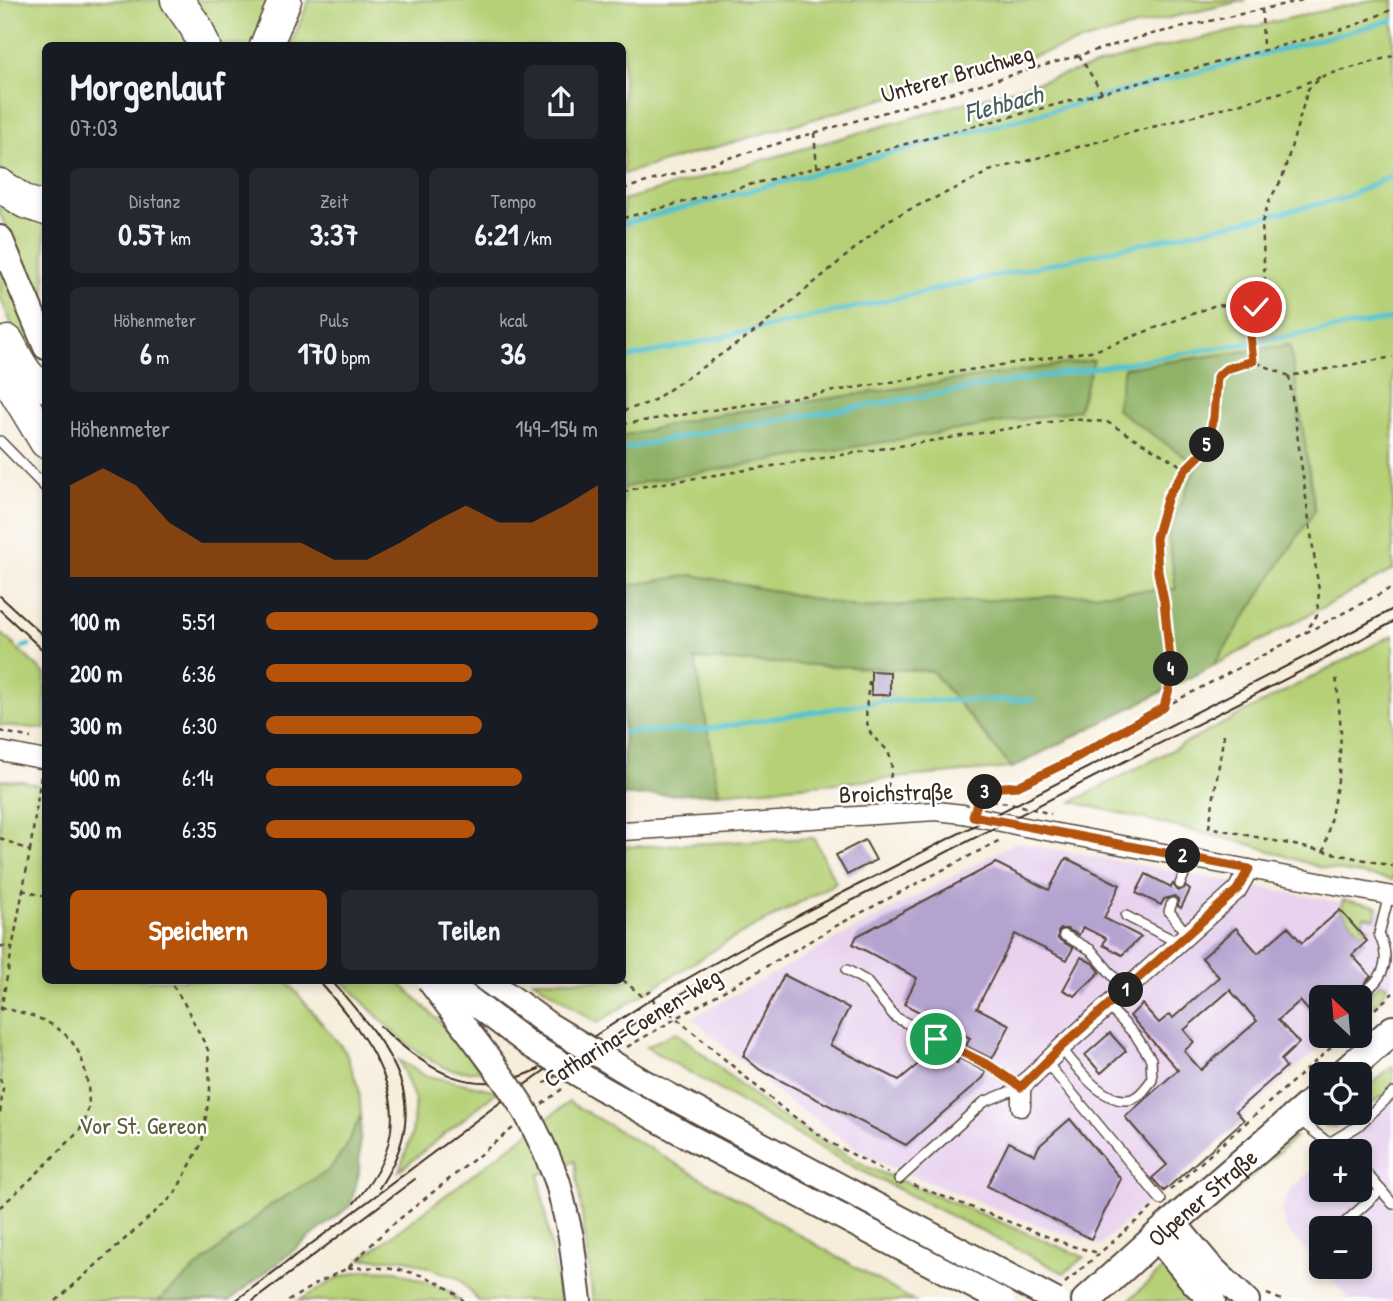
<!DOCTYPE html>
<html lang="de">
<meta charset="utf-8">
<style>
:root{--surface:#171b24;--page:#242831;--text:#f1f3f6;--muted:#9ea1a6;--accent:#b45309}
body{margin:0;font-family:"Patrick Hand",sans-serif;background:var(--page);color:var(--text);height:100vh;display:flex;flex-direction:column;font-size:26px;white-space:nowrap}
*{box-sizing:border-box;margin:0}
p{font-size:23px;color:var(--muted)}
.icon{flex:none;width:38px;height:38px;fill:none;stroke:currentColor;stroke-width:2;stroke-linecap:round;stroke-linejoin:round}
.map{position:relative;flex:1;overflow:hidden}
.details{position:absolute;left:42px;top:42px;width:584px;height:942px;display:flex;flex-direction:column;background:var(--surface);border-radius:10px;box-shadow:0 4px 10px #0003}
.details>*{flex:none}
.needle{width:46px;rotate:334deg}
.controls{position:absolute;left:1309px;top:985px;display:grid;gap:14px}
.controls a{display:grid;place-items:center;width:63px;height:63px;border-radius:10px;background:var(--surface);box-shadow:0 4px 10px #0003;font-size:35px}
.pin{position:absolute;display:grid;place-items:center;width:60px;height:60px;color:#fff;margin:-30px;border:4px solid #fff;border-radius:50%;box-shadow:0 2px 7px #0007}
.km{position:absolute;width:35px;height:35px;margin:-18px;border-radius:50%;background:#222;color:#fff;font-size:19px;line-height:35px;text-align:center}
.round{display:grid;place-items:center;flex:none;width:74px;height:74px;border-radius:10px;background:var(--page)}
.head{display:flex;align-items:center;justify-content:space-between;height:119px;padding:0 28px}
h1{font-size:38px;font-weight:800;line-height:52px}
.stats{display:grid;grid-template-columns:repeat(3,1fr);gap:10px;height:119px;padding:7px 28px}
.stats div{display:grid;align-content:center;border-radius:10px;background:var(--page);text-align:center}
.stats b{font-size:30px;font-weight:800}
.stats small{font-size:19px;font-weight:400}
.stats p{font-size:19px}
.chart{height:196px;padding:14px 28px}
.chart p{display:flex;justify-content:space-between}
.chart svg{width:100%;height:126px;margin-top:7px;fill:var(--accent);opacity:.7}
.cta{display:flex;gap:14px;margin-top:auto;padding:14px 28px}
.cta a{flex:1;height:80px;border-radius:10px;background:var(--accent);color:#fff;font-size:28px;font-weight:800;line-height:80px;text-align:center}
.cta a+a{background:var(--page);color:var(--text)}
ul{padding:0 28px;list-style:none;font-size:23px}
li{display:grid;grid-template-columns:112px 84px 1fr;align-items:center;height:52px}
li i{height:18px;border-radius:9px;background:var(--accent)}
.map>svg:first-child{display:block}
.built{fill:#e8d2ee;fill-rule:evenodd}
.green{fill:#b5d076;stroke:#787d4a;stroke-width:2}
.forest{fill:#90b267;stroke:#666e42;stroke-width:2}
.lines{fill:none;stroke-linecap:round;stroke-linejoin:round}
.stream{stroke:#55c2ce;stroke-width:5}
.building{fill:#b4a2cf;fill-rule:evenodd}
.service-casing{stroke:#57473a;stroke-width:12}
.minor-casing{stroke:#57473a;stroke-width:21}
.secondary-casing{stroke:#57473a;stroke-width:28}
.primary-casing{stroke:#57473a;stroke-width:32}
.motorway-casing{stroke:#57473a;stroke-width:35}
.path{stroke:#57473a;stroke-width:2.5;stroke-dasharray:5 5;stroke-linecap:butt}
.service{stroke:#fff;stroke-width:9}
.minor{stroke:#fff;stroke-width:18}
.secondary{stroke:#fff;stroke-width:24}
.primary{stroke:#fff;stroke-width:28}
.motorway{stroke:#fff;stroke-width:32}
.tram{stroke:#3b2a1e;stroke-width:2}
.secondary-bridge-casing{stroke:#57473a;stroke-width:28;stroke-linecap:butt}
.secondary-bridge{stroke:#fff;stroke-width:24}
.route-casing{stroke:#fff;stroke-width:14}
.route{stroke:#b45309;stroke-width:9}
.labels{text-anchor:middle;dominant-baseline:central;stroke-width:5;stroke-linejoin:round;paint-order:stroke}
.street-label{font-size:24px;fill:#3b2a1e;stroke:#fff}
.park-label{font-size:24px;fill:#605c38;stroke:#fff}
.water-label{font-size:26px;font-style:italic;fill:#445f5c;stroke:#fff}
</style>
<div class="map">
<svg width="1393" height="1301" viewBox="0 0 1393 1301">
<rect width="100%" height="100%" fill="#fff"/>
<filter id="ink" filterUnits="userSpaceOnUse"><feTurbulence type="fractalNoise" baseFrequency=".0143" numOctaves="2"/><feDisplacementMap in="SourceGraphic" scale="14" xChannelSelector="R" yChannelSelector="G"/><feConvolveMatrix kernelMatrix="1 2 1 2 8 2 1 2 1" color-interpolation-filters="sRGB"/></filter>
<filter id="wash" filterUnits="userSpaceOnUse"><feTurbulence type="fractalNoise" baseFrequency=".00686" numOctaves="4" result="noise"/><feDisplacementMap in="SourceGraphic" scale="28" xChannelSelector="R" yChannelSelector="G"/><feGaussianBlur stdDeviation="1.57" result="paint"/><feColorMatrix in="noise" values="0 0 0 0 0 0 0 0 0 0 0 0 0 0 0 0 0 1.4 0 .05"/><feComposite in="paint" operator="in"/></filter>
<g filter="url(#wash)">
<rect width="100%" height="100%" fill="#f6edda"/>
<g class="built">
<path d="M1016,842L1393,912V981L1360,1011V998H1321V1036H1332L1100,1245L1027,1221L874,1160L785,1099L692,1018Z"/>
<path d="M1393,1098V1301H1351L1287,1231L1282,1210L1290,1189L1321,1162V1190H1360V1152L1333,1151ZM1321,1228H1360V1267H1321Z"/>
</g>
<g class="green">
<path d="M0,0H165L194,45L46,46L45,200L0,175Z"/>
<path d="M186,0H273L254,46L212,45Z"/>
<path d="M309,0H1246L1143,24L623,174V46L291,45Z"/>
<path d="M1371,0H1393V570L1213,666L1315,510L1116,409L1197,465L1168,533L1176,589L859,608L693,575L623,586V488L1094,360L708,416L623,436V200L1154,49Z"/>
<path d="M0,195L45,218V321L0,214Z"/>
<path d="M0,258L41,355L33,368L29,365L0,297Z"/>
<path d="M0,632L45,674V729L0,725Z"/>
<path d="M1393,635V880L1319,867L1249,844L1072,802Z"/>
<path d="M694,659L932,671L1012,768L719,793Z"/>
<path d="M0,780L23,781L45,787L46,980H286L345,1051L359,1089L361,1115L345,1149L329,1170L271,1205L158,1301H0Z"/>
<path d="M814,838L836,883L730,940L597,1023L533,980H623V847Z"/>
<path d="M1343,900L1378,906L1375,918L1364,916L1362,926L1369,928L1362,934L1340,910Z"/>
<path d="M342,980H397L445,1027L482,1071C474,1071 463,1072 454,1070C418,1063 368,1007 342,980Z"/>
<path d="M1381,983L1387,985L1382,998L1360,1017V1002Z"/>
<path d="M676,1032L775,1113L870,1168L1084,1257L1064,1273L848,1164L646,1047Z"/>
<path d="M399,1060L424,1075L498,1091L399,1171L412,1135L415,1100Z"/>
<path d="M1393,1066V1088L1360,1112V1095Z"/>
<path d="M569,1102L914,1301H593L575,1161L539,1175L560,1301H478L460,1279L406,1259H361Z"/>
<path d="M1340,1113H1358L1336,1127L1325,1126Z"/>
<path d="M1290,1135L1296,1137L1212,1212L1208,1207Z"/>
<path d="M1165,1267L1206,1301H1128Z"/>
<path d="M367,1270L397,1271L451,1292L459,1301H298L340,1277Z"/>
</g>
<g class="forest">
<path d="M1290,345L1315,510L1213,666L1012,768L932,671L695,659L719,793L623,796V586L693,575L859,608L1176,589L1168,533L1197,465L1116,409L1124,368Z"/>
<path d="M1094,360L1078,410L648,481L623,488V436L708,416Z"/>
<path d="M361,1115L359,1173L350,1206L229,1301H158L271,1205L329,1170L345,1149Z"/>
</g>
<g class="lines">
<g class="stream">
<path d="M623,224L1393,20"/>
<path d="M623,359L1342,199L1393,175"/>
<path d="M623,449L700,433L1393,319"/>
<path d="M23,647L29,645"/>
<path d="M623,732L700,730L882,701L1033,700"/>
</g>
</g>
<g id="blocks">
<g class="building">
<path d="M871,671L890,672V695H871Z"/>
<path d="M865,840L876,860L847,875L836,855Z"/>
<path d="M1066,858L1120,885L1104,918L1141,937L1122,955L1103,945L1106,938L1083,927L1079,935L1067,929H1061L1058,932V939L1073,948L1067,960L1015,934L977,1008L1010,1025L992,1059L966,1046L970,1038L904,1004L917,978L853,944L857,936L996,863L1049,890Z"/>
<path d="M1146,874L1171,887L1173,884L1178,891L1186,887L1190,890L1181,908L1178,906V899L1174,896L1164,899L1161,905L1136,893Z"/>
<path d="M1340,910L1367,941L1352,955L1371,976L1361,988L1362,993L1367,996L1321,998V1025L1300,1001L1278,1020L1299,1043L1281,1060L1286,1067L1236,1111L1244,1120L1164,1191L1152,1178L1167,1165L1125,1117L1178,1070L1130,1016L1142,1004L1159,1023L1170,1014L1173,1018L1219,977L1202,958L1236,928L1258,953L1288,927L1302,943ZM1230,990L1257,1021L1201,1070L1184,1051L1194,1042L1184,1030Z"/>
<path d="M1081,957L1094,964L1100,972L1075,996L1063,990Z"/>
<path d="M784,975L849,1008L830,1045L899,1080L934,1051L957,1063L959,1058L986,1072L983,1078L906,1145L760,1070L743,1056Z"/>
<path d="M1110,1033L1126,1051L1101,1073L1085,1055Z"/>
<path d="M1070,1119L1121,1179L1091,1239L987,1186L1009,1142L1035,1155L1039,1146Z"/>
</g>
</g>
</g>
<g filter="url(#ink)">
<use href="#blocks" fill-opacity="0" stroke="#57473a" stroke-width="2"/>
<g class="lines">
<g class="service-casing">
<g id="service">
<path d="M0,441L46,488"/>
<path d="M1180,884L1191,858"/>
<path d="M1172,903L1169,911L1188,936"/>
<path d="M1126,916L1179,943"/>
<path d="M1064,935L1091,950L1125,990"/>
<path d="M847,970L866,981L895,1017L990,1066L1021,1087"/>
<path d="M1368,989C1388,973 1389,955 1379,934L1389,895"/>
<path d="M1061,1048C1076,1066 1104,1107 1132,1099C1141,1096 1146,1087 1152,1080L1151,1059L1136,1036L1108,1006"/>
<path d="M1046,1062L1161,1200"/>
<path d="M1298,1119L1340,1152"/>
<path d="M1329,1143L1358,1126L1393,1093"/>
<path d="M1360,1166L1393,1204"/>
<path d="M899,1179L984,1102L1021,1087"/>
<path d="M1339,1228L1381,1190"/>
</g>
</g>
<g class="minor-casing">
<g id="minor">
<path d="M0,751L46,760"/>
<path d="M623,831L936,811L963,814L1025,827L1393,896"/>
<path d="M1021,1107V1087L1061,1048L1237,890L1249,869"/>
</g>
</g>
<g class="secondary-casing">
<g id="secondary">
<path d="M0,238L46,347"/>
<path d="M558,1183L571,1237L579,1301"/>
<path d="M1173,1222L1210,1266L1247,1301"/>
<path d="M1157,1238L1195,1284L1213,1301"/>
</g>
</g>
<g class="primary-casing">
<g id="primary">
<path d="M1343,1074L1393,1030"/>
<path id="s1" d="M1086,1301L1173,1222L1321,1095"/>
</g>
</g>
<g class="motorway-casing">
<g id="motorway">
<path d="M177,0L196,27L204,46"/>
<path d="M266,46L285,0"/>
<path d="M0,185L25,202L46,209"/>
<path d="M8,342C17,358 26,383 46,386"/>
<path d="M0,366L46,442"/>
</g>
</g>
<g class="path">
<path d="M1262,9L1263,50"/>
<path d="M1079,55L1102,93"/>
<path d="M814,133L817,167"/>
<path d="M623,189L1148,35L1303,0"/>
<path d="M623,218L1326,34L1356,25L1393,9"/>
<path d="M1253,359L1249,325L1265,283L1262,222L1270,199L1282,179L1308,89L1323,76L1393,56"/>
<path d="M1289,376L1319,591L1317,615L1305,633"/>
<path d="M623,411L651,402L760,328L889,220C922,202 957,190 989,171L1286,91L1323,76"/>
<path d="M623,424L1097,350L1216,305L1256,307"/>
<path d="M623,492L645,486L1070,419L1107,422L1185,468"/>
<path d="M869,681C868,696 863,717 870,732C873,738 881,743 885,748C897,762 890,783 883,797"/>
<path d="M1164,707L1393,587"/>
<path d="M0,731L31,738"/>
<path d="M1224,734L1209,827L1393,866"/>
<path d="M981,797L989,788L1018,786L1068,762L1164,707L1172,678L1156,538L1168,496L1186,469L1205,450L1214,418L1217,377L1226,369L1253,361L1289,376L1393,357"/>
<path d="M972,798L1015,804L1051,814"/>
<path d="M0,838L30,851L0,1015"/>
<path d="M30,851L41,776"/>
<path d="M1324,852L1339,775L1341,730L1336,674"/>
<path d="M22,890L46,897"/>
<path d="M0,946L12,947"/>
<path d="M623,980L642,996L650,992L660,1015L668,1011L782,1108L831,1143L888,1173"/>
<path d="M1360,1022L1393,993"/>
<path d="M627,1047L836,926L1000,840"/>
<path d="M0,1078L3,1088L0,1114"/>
<path d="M542,1104L562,1089"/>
<path d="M913,1185L1072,1246L1099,1253"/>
<path d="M1170,1190L1344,1036"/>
<path d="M0,1207C23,1187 45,1166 66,1144C71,1139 77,1134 81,1128C90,1114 90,1097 87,1081C80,1031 47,1017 1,1008"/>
<path d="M348,1268C391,1266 431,1270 464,1301"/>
<path d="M1065,1283L1153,1207"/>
<path d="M1267,1294L1284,1301"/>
<path d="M56,1301L174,1195L202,1143L210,1089L208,1050L183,1001L169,980"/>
<path d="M288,1301L317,1283L348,1268L387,1229L513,1128"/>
</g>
<use href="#service" class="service"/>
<use href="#minor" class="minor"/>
<use href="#secondary" class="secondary"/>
<use href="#primary" class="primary"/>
<use href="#motorway" class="motorway"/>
<g class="tram">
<path d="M0,596L46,638"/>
<path d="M0,610L46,653"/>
<path d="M318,980C380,1051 429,1119 354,1203"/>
<path d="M331,980C389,1048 438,1099 379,1188"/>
<path d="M380,1026C427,1071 473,1101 539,1069"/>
<path d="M545,1083L657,1008L765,945L1323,660L1393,622"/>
<path d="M235,1301L498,1104L573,1050L653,998L799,915L1318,650L1393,609"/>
<path d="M253,1301L415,1179"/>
</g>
<g class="secondary-bridge-casing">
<g id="secondary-bridge">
<path d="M429,980C460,1022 494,1062 522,1106C537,1130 548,1157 558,1183"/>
<path d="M444,980L530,1045L605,1090L682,1133L1002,1301"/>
<path d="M487,980L549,1025L642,1081L1056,1301"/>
</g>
</g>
<use href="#secondary-bridge" class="secondary-bridge"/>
</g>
</g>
<g class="lines" filter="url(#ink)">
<g class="route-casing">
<path id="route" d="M936,1039L990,1066L1021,1087L1060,1048L1237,890L1249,869L973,816L979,798L989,788L1018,786L1068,762L1164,707L1172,678L1164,601L1158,572L1156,538L1168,496L1186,469L1205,450L1214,418L1217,377L1226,369L1253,361L1249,325L1256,307"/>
</g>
<use href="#route" class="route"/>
</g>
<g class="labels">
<g class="street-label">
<text transform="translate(957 73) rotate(-16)">Unterer Bruchweg</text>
<text transform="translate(896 792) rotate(-2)">Broichstraße</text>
<text transform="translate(632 1027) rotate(-32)">Catharina-Coenen-Weg</text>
<text stroke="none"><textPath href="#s1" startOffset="156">Olpener Straße</textPath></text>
</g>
<g class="park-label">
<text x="143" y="1125">Vor St. Gereon</text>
</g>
<g class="water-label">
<text transform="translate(1003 103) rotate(-15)">Flehbach</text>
</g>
</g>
</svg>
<div class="controls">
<a><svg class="needle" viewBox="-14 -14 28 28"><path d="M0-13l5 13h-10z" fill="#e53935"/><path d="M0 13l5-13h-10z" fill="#9ea1a6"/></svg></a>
<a><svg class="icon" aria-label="locate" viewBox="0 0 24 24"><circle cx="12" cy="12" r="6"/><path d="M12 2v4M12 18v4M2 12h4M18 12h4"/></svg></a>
<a>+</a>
<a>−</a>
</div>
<div class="pin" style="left:936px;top:1039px;background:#1e9e55"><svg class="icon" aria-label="arrive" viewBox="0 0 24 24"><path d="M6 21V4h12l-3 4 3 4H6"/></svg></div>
<div class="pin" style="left:1256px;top:307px;background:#d93025"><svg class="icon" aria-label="check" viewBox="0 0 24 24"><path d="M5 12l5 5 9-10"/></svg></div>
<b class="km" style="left:1126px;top:990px">1</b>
<b class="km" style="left:1183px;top:856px">2</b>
<b class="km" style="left:985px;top:792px">3</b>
<b class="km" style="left:1171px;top:669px">4</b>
<b class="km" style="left:1207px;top:445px">5</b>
<section class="details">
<div class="head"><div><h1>Morgenlauf</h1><p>07:03</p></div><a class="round"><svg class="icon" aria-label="share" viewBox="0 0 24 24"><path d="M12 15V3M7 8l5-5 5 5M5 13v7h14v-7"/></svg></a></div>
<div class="stats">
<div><p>Distanz</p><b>0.57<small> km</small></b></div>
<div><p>Zeit</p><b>3:37</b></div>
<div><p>Tempo</p><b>6:21<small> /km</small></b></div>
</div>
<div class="stats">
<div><p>Höhenmeter</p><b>6<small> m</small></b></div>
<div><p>Puls</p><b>170<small> bpm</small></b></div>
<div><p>kcal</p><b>36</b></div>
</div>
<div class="chart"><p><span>Höhenmeter</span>149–154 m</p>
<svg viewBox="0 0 160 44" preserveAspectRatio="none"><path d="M0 44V12L10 6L20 12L30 25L40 32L50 32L60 32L70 32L80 38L90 38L100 32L110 25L120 19L130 25L140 25L150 19L160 12V44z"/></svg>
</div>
<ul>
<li><b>100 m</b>5:51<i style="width:100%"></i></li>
<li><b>200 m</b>6:36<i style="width:62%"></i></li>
<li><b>300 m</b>6:30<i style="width:65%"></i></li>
<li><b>400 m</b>6:14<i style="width:77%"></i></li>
<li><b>500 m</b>6:35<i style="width:63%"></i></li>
</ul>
<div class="cta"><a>Speichern</a><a>Teilen</a></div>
</section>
</div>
